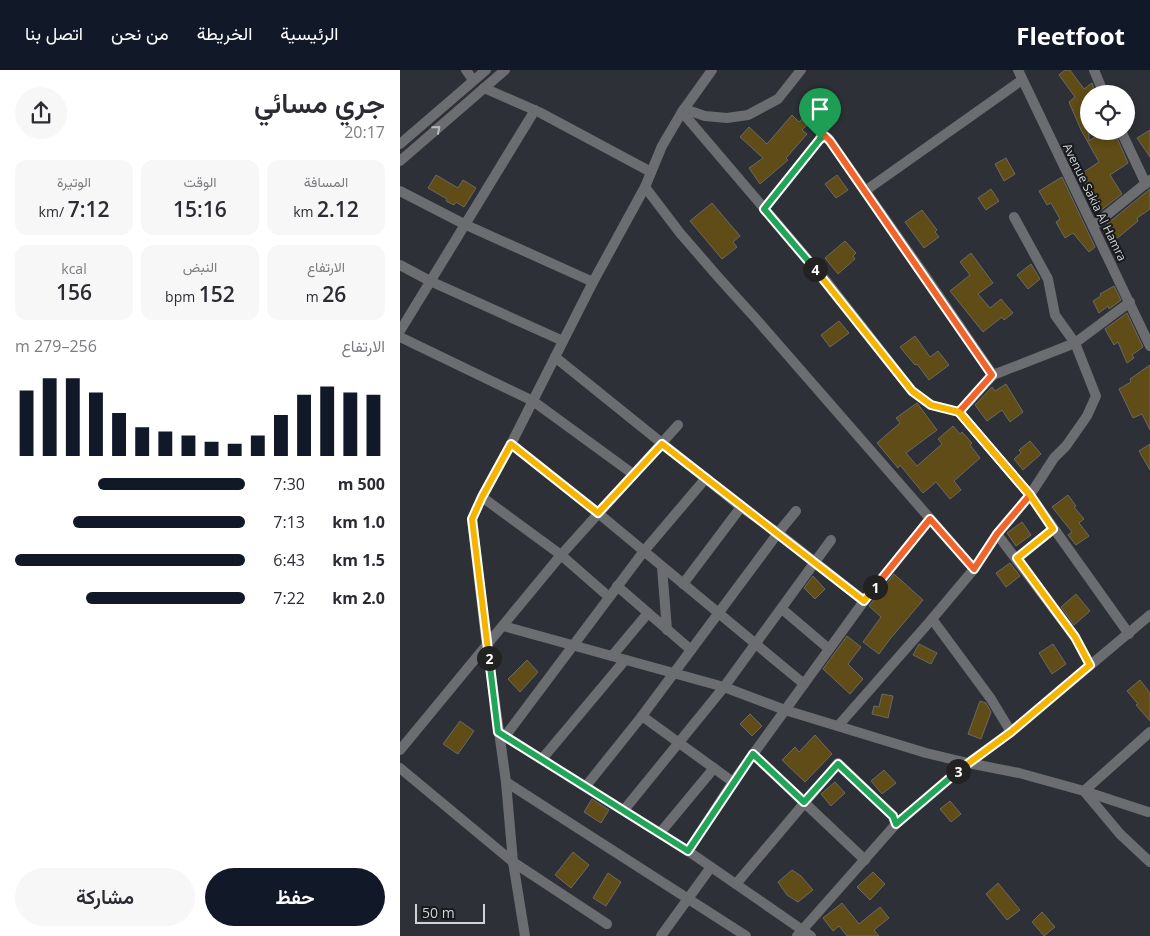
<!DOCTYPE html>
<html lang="ar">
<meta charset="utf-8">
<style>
:root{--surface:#fff;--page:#f7f7f7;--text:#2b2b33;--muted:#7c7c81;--accent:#111827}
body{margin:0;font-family:"Open Sans",Vazirmatn,sans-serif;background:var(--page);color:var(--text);direction:rtl;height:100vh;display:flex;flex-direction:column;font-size:19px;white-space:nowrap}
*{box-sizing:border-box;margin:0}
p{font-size:16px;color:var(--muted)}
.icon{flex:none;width:28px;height:28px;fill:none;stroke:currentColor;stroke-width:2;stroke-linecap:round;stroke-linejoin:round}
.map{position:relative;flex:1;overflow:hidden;direction:ltr}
.panel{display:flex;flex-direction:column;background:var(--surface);width:400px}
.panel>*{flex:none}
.buttons{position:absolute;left:680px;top:15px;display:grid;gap:10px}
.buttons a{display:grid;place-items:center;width:55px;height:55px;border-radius:50%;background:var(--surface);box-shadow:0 2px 8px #0003;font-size:25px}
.scale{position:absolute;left:15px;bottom:12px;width:70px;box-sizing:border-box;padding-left:5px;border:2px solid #d0d2d6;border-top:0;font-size:14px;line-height:18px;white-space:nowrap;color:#d0d2d6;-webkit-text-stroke:4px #17191c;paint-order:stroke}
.pin{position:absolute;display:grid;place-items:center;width:42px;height:42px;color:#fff;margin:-51px -21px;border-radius:50% 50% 50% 0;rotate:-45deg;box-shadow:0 0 5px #0007}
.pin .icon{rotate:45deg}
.km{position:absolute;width:25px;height:25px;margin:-12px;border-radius:50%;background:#222;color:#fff;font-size:14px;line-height:25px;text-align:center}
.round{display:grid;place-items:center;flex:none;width:52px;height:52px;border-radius:26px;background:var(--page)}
.summary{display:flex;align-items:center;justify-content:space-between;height:85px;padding:0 15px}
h1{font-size:28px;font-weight:600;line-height:38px}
.stats{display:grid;grid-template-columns:repeat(3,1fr);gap:8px;height:85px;padding:5px 15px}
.stats div{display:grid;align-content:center;border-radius:12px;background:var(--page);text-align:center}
.stats b{font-size:21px;font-weight:600}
.stats small{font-size:14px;font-weight:400}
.stats p{font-size:14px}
.chart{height:140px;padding:10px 15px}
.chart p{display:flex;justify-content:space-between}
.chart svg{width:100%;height:90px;margin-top:5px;stroke:var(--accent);stroke-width:6}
.button{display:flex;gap:10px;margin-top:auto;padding:10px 15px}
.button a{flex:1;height:58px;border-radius:30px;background:var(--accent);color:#fff;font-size:20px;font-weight:600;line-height:58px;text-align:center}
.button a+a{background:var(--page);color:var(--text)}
ul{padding:0 15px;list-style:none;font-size:16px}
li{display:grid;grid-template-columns:80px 60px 1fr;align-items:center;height:38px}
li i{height:12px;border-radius:6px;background:var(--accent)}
header{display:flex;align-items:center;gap:30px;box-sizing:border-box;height:70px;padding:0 25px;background:var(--accent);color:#fff}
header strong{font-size:24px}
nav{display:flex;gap:28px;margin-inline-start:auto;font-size:18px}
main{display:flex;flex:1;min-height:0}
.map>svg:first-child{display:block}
.building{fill:#5f4c16;stroke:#6c6962}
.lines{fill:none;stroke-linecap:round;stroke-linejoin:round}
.minor{stroke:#6b6d70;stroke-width:10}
.tertiary{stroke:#6b6d70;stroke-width:10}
.oneway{stroke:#b7b9bc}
.split-1-casing{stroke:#fff;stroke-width:10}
.split-2-casing{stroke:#fff;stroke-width:10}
.split-3-casing{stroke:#fff;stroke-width:10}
.split-4-casing{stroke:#fff;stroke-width:10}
.split-5-casing{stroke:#fff;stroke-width:10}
.split-1{stroke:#f0652b;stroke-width:6}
.split-2{stroke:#f5b400;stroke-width:6}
.split-3{stroke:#22a559;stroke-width:6}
.split-4{stroke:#f5b400;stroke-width:6}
.split-5{stroke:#22a559;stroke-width:6}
.labels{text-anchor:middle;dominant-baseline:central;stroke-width:4;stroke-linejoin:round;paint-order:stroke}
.street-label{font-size:12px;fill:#d0d2d6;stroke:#17191c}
</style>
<header>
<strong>Fleetfoot</strong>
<nav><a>الرئيسية</a><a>الخريطة</a><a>من نحن</a><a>اتصل بنا</a></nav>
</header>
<main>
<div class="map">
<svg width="750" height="866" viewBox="0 0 750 866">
<rect width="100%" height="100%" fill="#2d3137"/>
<g class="building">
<path d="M665,0H670L684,19L692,13L696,24H689V71L703,61H714L728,93L710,105L722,124L700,141L681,104L699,92L681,60L669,32L675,27L659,5Z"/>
<path d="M406,44L412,49L402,60L407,64L386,88L388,90L360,114L349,98L363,88L340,67L349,57L367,74L392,45L399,52Z"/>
<path d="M750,60V87L737,68Z"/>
<path d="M606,88L615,104L604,111L595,94Z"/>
<path d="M36,105L58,118L63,110L76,118L64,137L56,132L54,135L46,131L47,129L28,118Z"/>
<path d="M437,105L448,120L436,128L425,114Z"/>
<path d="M662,107L695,177L689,182L673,163L665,168L656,152L660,149L651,133L647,135L639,121Z"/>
<path d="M591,119L599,131L586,140L578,128Z"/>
<path d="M750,119V139L737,148L738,151L709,175L708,172L713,163L707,154Z"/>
<path d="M312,133L340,166L333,172L337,177L322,189L290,151Z"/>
<path d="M522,140L537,160L535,162L539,167L524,178L505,152Z"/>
<path d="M445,171L456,183L453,186L455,189L438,204L425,188Z"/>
<path d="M571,183L593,213L578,224L590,238L601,229L613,243L604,250L602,247L583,262L550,221L570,205L560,192Z"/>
<path d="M631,194L640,209L628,219L617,205Z"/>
<path d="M714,216L721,230L709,239L708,236L699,243L693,231L701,226L700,224Z"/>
<path d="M727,243L743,277L732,285L734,288L727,293L718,272L714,275L705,259Z"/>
<path d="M439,251L449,263L430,277L421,265Z"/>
<path d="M515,266L530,287L538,281L549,295L529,310L517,294L515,295L500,277Z"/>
<path d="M750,295V360L742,344L733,348L719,319L731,312L730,309Z"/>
<path d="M606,314L623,342L610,352L602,340L587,351L575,335L592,317L595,321Z"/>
<path d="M517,333L537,360L506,383L517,396L542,374L538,369L553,356L560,364L562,362L572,373L570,375L580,388L554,411L561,420L550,429L536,412L523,423L500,395L498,398L477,373L500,353L496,348Z"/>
<path d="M630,371L641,384L623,400L614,389L621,383L619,380Z"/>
<path d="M750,374V400L739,381Z"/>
<path d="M668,425L676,436L674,437L684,449L679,453L689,466L676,475L668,465L672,462L652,437Z"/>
<path d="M622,452L631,465L616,476L607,463Z"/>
<path d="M610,493L620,506L606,517L596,503Z"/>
<path d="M494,504L523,530L490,569L479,584L463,572L481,547L469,536Z"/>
<path d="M413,506L425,519L415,529L404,518Z"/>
<path d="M676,524L690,541L674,555L661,537Z"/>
<path d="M447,566L461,577L448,594L463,609L450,624L423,599Z"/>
<path d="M519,574L537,583L531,594L513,585Z"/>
<path d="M653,574L666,594L652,604L639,583Z"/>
<path d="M127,590L138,602L120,622L108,609Z"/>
<path d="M740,610L750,623V651L736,635L738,634L727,621Z"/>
<path d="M482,624L493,626L488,648L472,644L474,636L479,637Z"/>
<path d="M580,631L586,633L591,642L581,669L568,664Z"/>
<path d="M350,644L362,656L352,666L340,654Z"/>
<path d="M60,651L74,661L58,684L43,674Z"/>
<path d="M415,665L432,684L405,712L382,690L395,677L399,682Z"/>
<path d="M484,700L496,713L482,724L471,711Z"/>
<path d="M435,712L445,723L431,736L421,724Z"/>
<path d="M192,729L209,740L201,753L184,742Z"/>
<path d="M550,731L561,744L551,752L540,739Z"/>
<path d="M173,782L189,795L171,818L155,805Z"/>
<path d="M392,800L401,806L413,820L398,832L387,825L378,812Z"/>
<path d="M473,802L485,814L470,830L457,817Z"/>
<path d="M208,803L221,812L206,836L193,828Z"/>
<path d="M598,813L620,840L607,850L586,824Z"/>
<path d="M442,833L459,854L480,837L489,848L474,860L479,866H447L439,856L433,861L423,848Z"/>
<path d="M642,842L655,857L644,866L632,852Z"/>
</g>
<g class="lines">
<g class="minor">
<path d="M66,0L73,10"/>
<path d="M618,0L750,276"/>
<path d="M694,0L704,24"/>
<path d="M84,18L139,42L251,102"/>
<path d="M284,39L305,46L327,48L348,45L378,29L401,0"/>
<path d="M282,42L427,212L512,321L531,335L559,342L630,425L729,564"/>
<path d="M721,61L746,114"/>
<path d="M245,117L280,163L319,208L357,250L574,499"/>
<path d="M0,121L64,154L193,212"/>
<path d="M465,121L622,10"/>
<path d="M364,139L420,69L425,67L428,68L521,200L593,305L675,273L730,232"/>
<path d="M693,156L750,110"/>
<path d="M0,195L30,211L163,271"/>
<path d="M0,261L135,40"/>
<path d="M0,267L133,331L233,404"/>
<path d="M559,342L593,305"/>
<path d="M111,374L198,443L404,614"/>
<path d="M82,427L161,485L209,527"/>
<path d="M597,464L675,567L690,595"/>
<path d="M617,488L653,459"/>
<path d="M262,497L267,560"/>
<path d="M283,514L341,437"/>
<path d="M217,516L291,580"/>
<path d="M464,531L530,449"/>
<path d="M382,539L429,579"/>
<path d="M103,556L324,617L385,640L526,683L568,693L619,703L684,721L720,764L750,792"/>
<path d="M212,586L248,543"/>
<path d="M242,646L333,712"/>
<path d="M438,656L532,549"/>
<path d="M98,662L288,781L333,712L464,531L378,463L341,437L155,287"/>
<path d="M611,662L591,629L532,549L574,499L597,464L630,425L654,388L666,376L687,346L696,326L675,273L655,245L648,209L614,147"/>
<path d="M106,665L244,481L306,408"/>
<path d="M0,680L161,485L278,355"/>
<path d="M353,684L465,790"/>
<path d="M142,689L225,590"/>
<path d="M0,698L113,792L207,854"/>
<path d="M106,712L346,866"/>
<path d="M186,716L242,646L378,463L396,441"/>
<path d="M224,740L324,617L431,470"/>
<path d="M748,742L684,721L750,662"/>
<path d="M496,754L568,693L611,662L750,545"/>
<path d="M260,763L314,698"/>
<path d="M288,781L411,866"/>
<path d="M336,814L438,693L493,746L496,754L397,866"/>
<path d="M125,866L113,792L106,712L85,561L72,449L82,427L108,380L193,212L245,117L262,76L282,42L312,0"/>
<path d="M261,866L311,797"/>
</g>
<g class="tertiary">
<path d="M0,74L86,0"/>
<path d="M0,91L105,0"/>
</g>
</g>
<defs><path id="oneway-chevron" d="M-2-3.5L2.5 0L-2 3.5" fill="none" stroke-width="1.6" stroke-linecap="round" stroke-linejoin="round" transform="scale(1.25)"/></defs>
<use class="oneway" href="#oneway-chevron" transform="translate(37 59) rotate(-41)"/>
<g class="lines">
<g class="split-1-casing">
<path id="split-1" d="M420,69L425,66L430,71L592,305L559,342L630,425L597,464L574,499L530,449L475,517"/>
</g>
<g class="split-2-casing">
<path id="split-2" d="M89,588L72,449L82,427L111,374L198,443L262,374L464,531L475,517"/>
</g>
<g class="split-3-casing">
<path id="split-3" d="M89,588L98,662L288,781L353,684L404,732L438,694L493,746L496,754L558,701"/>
</g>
<g class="split-4-casing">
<path id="split-4" d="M415,199L512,321L531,335L559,342L630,425L653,459L617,488L675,567L690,595L611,662L558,701"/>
</g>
<g class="split-5-casing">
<path id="split-5" d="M415,199L364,139L420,69"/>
</g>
<use href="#split-1" class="split-1"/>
<use href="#split-2" class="split-2"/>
<use href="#split-3" class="split-3"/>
<use href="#split-4" class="split-4"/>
<use href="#split-5" class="split-5"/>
</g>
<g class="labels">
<g class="street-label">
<text transform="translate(695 132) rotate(64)">Avenue Sakia Al Hamra</text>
</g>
</g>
</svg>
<div class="buttons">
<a><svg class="icon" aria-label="locate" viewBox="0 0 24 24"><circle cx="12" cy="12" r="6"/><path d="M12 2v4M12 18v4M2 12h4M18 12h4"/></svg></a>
</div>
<div class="scale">50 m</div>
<div class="pin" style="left:420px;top:69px;background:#1e9e55"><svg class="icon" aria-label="arrive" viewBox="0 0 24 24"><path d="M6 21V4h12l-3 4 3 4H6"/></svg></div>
<b class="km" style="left:475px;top:517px">1</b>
<b class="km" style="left:89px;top:588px">2</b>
<b class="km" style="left:558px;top:701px">3</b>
<b class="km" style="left:415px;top:199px">4</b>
</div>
<section class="panel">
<div class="summary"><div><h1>جري مسائي</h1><p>20:17</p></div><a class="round"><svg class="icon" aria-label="share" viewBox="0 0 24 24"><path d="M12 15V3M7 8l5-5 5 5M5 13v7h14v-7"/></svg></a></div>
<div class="stats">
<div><p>المسافة</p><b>2.12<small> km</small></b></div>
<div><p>الوقت</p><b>15:16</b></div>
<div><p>الوتيرة</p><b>7:12<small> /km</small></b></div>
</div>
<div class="stats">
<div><p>الارتفاع</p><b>26<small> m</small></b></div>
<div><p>النبض</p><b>152<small> bpm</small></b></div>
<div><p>kcal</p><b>156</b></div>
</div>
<div class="chart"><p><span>الارتفاع</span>256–279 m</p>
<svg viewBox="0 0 160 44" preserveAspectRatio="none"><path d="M5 44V12M15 44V6M25 44V6M35 44V13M45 44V23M55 44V30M65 44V32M75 44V34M85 44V37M95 44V38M105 44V34M115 44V24M125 44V14M135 44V10M145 44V13M155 44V14"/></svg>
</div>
<ul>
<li><b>500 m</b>7:30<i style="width:64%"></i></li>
<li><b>1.0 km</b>7:13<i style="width:75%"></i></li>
<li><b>1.5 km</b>6:43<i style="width:100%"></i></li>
<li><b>2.0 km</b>7:22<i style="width:69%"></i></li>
</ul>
<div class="button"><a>حفظ</a><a>مشاركة</a></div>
</section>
</main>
